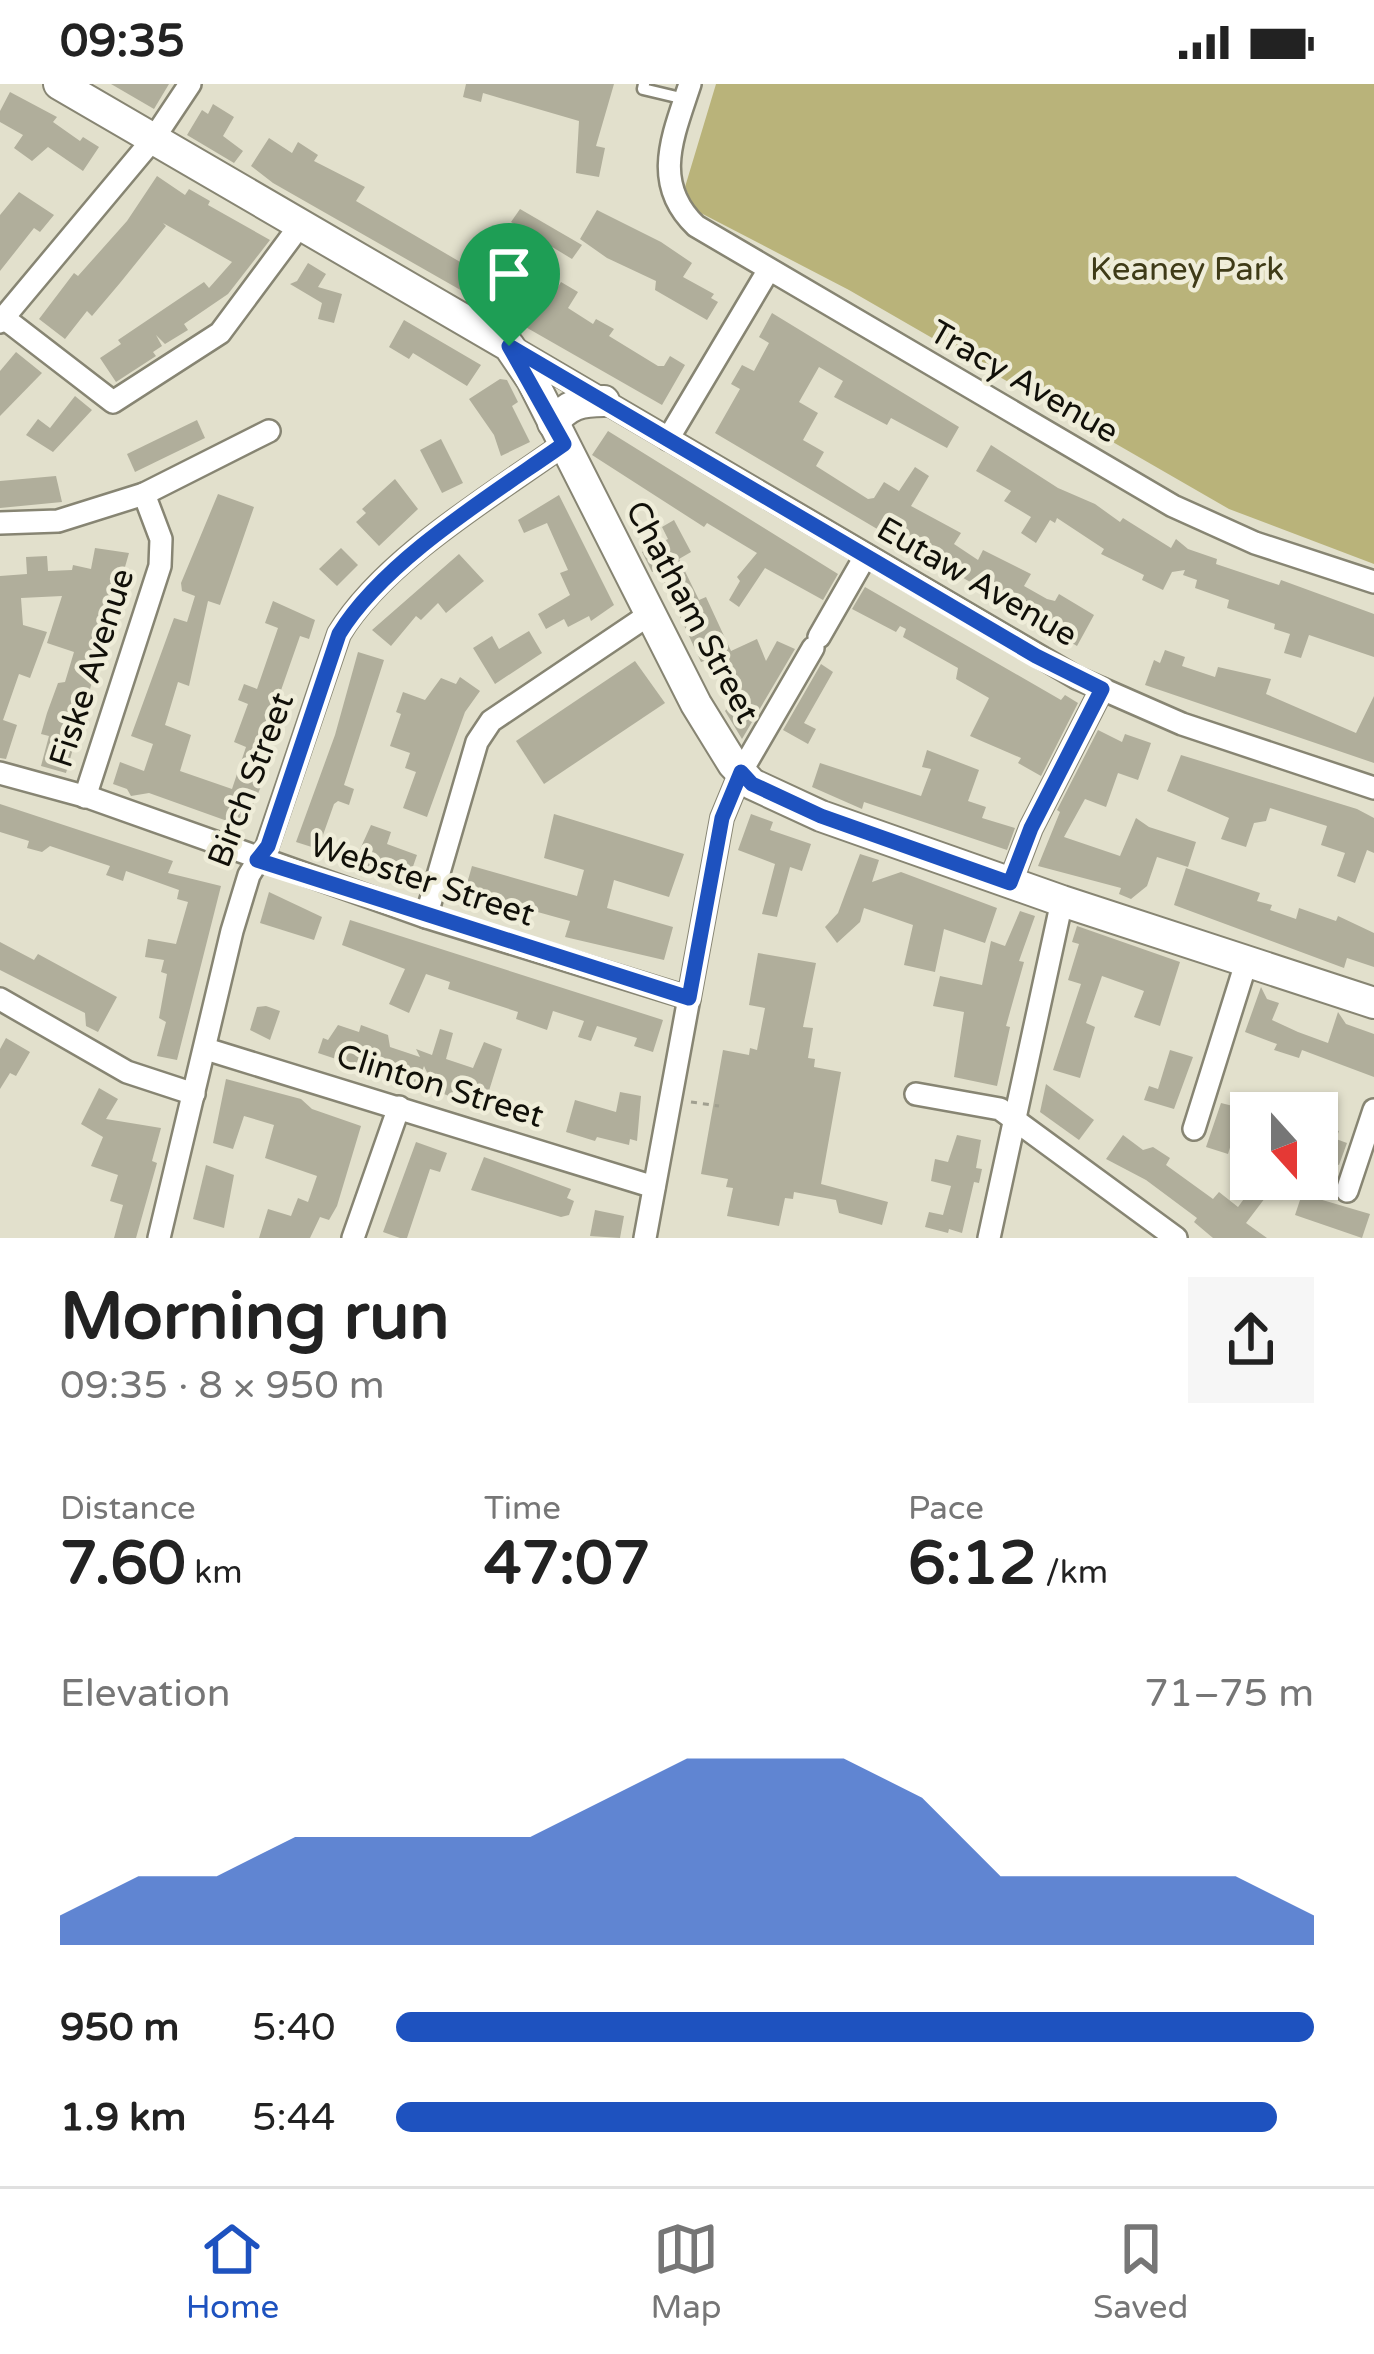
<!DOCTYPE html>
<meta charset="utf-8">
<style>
:root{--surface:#fff;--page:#f6f6f6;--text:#222;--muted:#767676;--line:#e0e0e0;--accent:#1e52bf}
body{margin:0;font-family:"Varela Round",sans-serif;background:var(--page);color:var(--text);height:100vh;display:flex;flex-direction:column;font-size:45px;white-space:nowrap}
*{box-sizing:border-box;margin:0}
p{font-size:39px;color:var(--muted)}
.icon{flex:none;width:66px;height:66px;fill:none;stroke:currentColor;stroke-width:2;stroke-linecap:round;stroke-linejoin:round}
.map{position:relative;height:1154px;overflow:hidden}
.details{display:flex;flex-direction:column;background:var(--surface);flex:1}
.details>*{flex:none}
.needle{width:78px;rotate:159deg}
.buttons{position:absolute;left:1230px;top:1008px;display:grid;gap:24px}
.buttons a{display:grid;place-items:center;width:108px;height:108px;border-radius:0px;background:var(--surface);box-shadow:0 3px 9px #0004;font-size:60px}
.pin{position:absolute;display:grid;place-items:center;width:102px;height:102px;color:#fff;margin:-123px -51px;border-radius:50% 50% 50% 0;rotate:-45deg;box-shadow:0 0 12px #0007}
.pin .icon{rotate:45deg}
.round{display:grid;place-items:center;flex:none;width:126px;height:126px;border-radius:0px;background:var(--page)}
.overview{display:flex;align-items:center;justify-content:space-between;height:204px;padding:0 60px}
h1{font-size:66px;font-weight:700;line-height:90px}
.stats{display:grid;grid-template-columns:repeat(3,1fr);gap:18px;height:204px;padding:12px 60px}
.stats div{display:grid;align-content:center}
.stats b{font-size:60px;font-weight:700}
.stats small{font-size:33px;font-weight:400}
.stats p{font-size:33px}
.chart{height:336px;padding:24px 60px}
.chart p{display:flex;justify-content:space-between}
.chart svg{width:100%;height:216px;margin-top:12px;fill:var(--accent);opacity:.7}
ul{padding:0 60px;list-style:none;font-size:39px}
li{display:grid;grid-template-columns:192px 144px 1fr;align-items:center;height:90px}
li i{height:30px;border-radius:15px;background:var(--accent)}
.status{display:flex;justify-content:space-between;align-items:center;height:84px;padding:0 60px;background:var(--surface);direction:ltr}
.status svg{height:33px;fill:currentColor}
.tabs{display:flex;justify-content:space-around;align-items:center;height:168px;border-top:3px solid var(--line);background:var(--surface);font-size:33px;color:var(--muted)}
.tabs a{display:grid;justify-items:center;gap:6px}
.tabs .selected{color:var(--accent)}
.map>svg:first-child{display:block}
.green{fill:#b9b37a}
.building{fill:#b0ae9b}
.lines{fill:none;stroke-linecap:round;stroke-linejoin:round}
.service-casing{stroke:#878573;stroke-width:15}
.minor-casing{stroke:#878573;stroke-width:26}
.secondary-casing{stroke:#878573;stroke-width:34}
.path{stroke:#a1a090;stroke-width:3;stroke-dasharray:6 6;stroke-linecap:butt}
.service{stroke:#fff;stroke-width:10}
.minor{stroke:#fff;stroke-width:21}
.secondary{stroke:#fff;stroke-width:30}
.route-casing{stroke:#fff;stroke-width:24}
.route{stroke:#1e52bf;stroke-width:15}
.labels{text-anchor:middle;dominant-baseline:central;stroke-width:9;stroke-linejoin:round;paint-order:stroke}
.park-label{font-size:33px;fill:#3f3b17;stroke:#efedd9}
.street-label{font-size:33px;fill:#111009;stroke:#efedd9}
</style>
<div class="status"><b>09:35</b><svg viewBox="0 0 49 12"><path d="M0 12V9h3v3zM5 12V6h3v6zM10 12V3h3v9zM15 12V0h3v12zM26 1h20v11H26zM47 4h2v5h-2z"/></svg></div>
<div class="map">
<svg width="1374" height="1154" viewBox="0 0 1374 1154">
<rect width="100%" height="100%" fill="#e2e0cc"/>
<path class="green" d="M716,0H1374V480L1229,425L849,206L695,126L685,103Z"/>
<g class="building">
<path d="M111,0H169L154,25Z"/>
<path d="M466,0H614L596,62L605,64L599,93L576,89L579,37L483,9L481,18L463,13Z"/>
<path d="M10,8L57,33L53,38L80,57L83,53L99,63L83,87L48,63L32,77L14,64L23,51L0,38V27Z"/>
<path d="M213,20L234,33L223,52L243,67L234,79L187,51L202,26L208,30Z"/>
<path d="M269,54L292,69L298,58L318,71L314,77L365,103L356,117L479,189L487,188L501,165L514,172L498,198L523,212L528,203L550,216L561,198L578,208L568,224L593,240L596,235L614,245L609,252L658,282H664L670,272L685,281L662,321L273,99L251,82Z"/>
<path d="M157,92L185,111L189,105L210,117L208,121L270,156L228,210L184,240L188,246L165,260L156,251L162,262L153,268L156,272L116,298L100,274L121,260L118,256L204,198L209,204L232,178L163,139L166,142L120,199L92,232L87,227L65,255L39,235L74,189L78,192L127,137Z"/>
<path d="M19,108L54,131L40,148L34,144L0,187V131Z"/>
<path d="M520,125L582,161L572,175L511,138Z"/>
<path d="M597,126L661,158L692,179L683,193L714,210L711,214L718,218L707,236L655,206L656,197L607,174L580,155Z"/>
<path d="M308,179L326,190L318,203L342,210L334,239L318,235L322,219L290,200L297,197Z"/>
<path d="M772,229L959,343L947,364L891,334L887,341L834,313L843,297L819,283L799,318L818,329L803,356L824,368L816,382L868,415L874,414L884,398L899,407L915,383L929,392L911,422L961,449L954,460L978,476L983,466L1031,490L1024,502L1047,515L1055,517L1059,510L1094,531L1077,562L905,459L902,464L889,452L715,349L740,305L731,300L742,281L754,287L769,259L759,253Z"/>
<path d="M404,236L481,281L467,302L413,269L409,275L389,263Z"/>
<path d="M16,268L42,289L0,332V287Z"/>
<path d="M500,295L507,296L518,318L512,322L530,358L501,372L494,351L469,315Z"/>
<path d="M75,312L92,326L53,368L26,351L38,335L50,344Z"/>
<path d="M197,336L205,354L135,388L127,370Z"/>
<path d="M608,347L838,490L823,516L765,484L739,523L729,516L740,497L737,493L757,469L707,439L704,443L592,371Z"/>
<path d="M441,355L463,399L442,409L420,366Z"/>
<path d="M991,361L1058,404L1095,420L1120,438L1123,434L1171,464L1176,455L1188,465L1217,475L1216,480L1279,501L1281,496L1374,530V573L1309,551L1301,574L1284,569L1290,550L1274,545L1275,540L1227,524L1229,516L1195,504L1197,496L1183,491L1185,486L1172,488L1163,506L1142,496L1144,491L1101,470L1104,465L1057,434L1055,439L1050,436L1036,459L1021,449L1031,433L1004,417L1011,407L976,387Z"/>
<path d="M56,392L62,418L0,424V397Z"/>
<path d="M395,395L418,425L379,462L356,438L366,429L362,425Z"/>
<path d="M218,410L254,423L220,521L208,517L189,602L178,598L165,641L191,651L180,687L232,705L246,663L234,658L248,620L238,616L244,600L257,605L278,544L265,539L273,517L315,536L309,555L300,552L279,612L259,678L267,688L244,743L149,709L131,712L127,705L113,700L120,678L144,687L153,660L131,652L174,534L187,538L195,512L182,507L181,499Z"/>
<path d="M559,411L614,521L591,537L589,532L568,543L564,535L546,545L538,530L570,511L560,489L568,486L547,439L524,449L518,436Z"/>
<path d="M674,436L691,468L679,475L699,516L706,513L731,567L757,555L766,577L777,557L795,565L742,655L725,627L739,609L722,571L701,578L658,485L652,488L642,468L668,455L662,443Z"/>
<path d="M95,464L129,469L66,689L41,682L49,652L41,650L47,629L58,599L65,598L74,568L47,559L62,512L21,514L23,541L47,548L30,594L19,590L3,636L17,641L6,675L0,674V492L27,490L26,473L47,472L48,487L72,486L73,481L91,485Z"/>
<path d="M341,464L358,481L337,502L319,485Z"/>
<path d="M459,470L484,497L446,529L438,519L421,536L416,532L391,562L372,546Z"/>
<path d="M865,503L1061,616L1065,611L1078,619L1041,692L1018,679L1021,674L970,652L989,614L956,595L958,584L903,553L906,545L900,542L896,548L852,525Z"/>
<path d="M529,547L542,569L495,600L473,564L492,552L499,565Z"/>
<path d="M1165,566L1185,573L1182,582L1215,593L1218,583L1271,595L1266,610L1356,649L1374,612V679L1145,601L1154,576L1160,579Z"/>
<path d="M358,568L384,576L344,701L354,705L349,721L338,717L334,720L318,765L296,758L335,651Z"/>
<path d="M635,577L665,619L544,700L516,657Z"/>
<path d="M821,580L833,588L804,639L816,645L808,660L783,646Z"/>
<path d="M460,593L480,607L465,628L427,733L403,724L416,688L405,684L410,669L390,662L401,630L396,628L403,608L425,616L441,594L456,600Z"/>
<path d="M1098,646L1122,658L1125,650L1151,659L1138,696L1118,689L1106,723L1085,715L1064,753L1120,772L1136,734L1149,743L1196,758L1188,783L1157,773L1147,802L1131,815L1119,810L1121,804L1038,782L1060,728L1057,726Z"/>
<path d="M927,666L979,686L968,717L986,723L982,734L1015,744L1007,766L864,718L862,725L812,703L820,679L921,712L931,685L922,683Z"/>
<path d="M1181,671L1357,725L1374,734V769L1367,766L1355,799L1337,792L1345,769L1321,761L1327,742L1270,724L1266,737L1254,739L1246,763L1221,755L1229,734L1167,707Z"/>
<path d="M0,720L173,777L168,789L221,802L177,976L157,972L166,938L159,934L167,890L161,888L164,876L145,873L148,855L176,860L188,818L177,815L179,806L126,787L123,797L106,791L110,782L50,762L42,768L27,764L29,757L0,748Z"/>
<path d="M554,730L684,770L669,813L614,796L607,824L673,843L664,876L565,853L570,837L516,822L506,828L462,817L472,782L577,812L584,786L544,774Z"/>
<path d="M751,730L773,738L770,746L811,760L802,787L790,783L777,833L762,830L775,780L738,766Z"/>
<path d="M371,741L391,748L387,760L417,771L409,794L352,783Z"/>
<path d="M860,770L879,776L872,798L901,788L997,824L985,859L944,845L935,888L904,881L913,841L864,824L860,838L837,859L825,843L838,829Z"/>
<path d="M1186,784L1260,809L1257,817L1272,821L1270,826L1296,835L1299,824L1336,837L1338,832L1374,849V883L1347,874L1344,884L1174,821Z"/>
<path d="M269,808L322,833L314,856L260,839Z"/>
<path d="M1020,827L1035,832L1019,877L1024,878L1006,942L1010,943L997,1002L954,993L964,928L933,922L940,892L982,901L991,857L1005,862Z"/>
<path d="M350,836L663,936L653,968L634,962L637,954L597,942L591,957L578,953L584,937L553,927L547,946L516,935L518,928L448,905L450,898L426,890L409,929L389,920L405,885L342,861Z"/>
<path d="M1077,842L1180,878L1160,942L1134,933L1144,907L1102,892L1086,939L1095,943L1080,994L1053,986L1081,900L1068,896L1079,860L1072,858Z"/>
<path d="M0,858L34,876L38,870L117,913L98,948L86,942L85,929L0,886Z"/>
<path d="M758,869L816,879L803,943L813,944L808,974L815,975L814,983L841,988L821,1100L888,1118L882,1141L839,1129L836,1116L794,1108L793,1115L785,1114L779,1142L727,1132L733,1104L726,1103L728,1095L701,1090L723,966L749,971L750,964L757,966L765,924L749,921Z"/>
<path d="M1261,903L1267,915L1279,919L1272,936L1298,948L1328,959L1338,928L1346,940L1374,950V993L1302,966L1299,974L1274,966L1277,960L1245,948Z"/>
<path d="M266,922L280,927L270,956L250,946L257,923Z"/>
<path d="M338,941L359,948L361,941L388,951L390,963L420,973L416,965L432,971L440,945L453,949L446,975L473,984L484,958L502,965L483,1026L444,1010L438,1012L424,982L417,1002L318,969L323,954L328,956Z"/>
<path d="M6,954L30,968L16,992L10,989L0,1005V965Z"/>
<path d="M1170,966L1193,973L1174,1025L1144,1016L1149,1002L1158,1005Z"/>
<path d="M226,995L301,1015L312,1025L361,1042L337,1122L329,1136L320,1133L310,1154H259L268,1125L291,1132L298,1114L308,1118L317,1092L265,1074L274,1041L244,1032L233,1065L213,1059Z"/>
<path d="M1046,1000L1094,1036L1079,1056L1040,1028Z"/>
<path d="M99,1004L118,1015L106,1035L161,1044L152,1077L157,1079L136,1154H114L123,1121L110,1117L118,1091L91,1082L103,1053L81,1040Z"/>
<path d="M620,1008L641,1012L637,1057L630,1055L629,1061L597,1053L595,1057L566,1048L575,1016L616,1028Z"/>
<path d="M1221,1019L1253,1027L1248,1044L1237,1041L1228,1070L1206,1063Z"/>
<path d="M1323,1042L1339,1047L1336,1055L1347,1059L1339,1081L1317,1074Z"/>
<path d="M957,1051L981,1056L976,1084L982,1085L979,1099L974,1098L962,1149L949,1145L948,1149L925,1143L929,1128L943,1131L951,1102L931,1097L935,1075L948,1078Z"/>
<path d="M1123,1051L1143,1066L1153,1063L1170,1074L1166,1081L1213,1115L1219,1108L1238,1123L1252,1104L1265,1114L1246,1139L1267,1154H1213L1194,1138L1197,1134L1146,1096L1106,1075Z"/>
<path d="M416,1058L447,1069L440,1088L430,1085L407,1154H400L383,1148Z"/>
<path d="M484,1073L571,1105L567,1114L574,1117L569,1131L561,1133L471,1106Z"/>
<path d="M206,1081L234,1091L224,1144L193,1135Z"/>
<path d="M1302,1110L1370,1130L1362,1154L1295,1131Z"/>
<path d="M595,1126L624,1132L620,1154L590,1152Z"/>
</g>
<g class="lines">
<g class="service-casing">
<path id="service" d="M644,0L643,5L685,15"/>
</g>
<g class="minor-casing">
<g id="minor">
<path d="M690,0C673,52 651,99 696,142L1173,422L1255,459L1374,498"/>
<path d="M4,234L113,318L220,249L301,140"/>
<path d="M0,238L154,54L190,0"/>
<path d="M515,265L1077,594L1182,640L1374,704"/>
<path d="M668,355L768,187"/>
<path d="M144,410L269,347"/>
<path d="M0,439L58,437L144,410L161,455L160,482L85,713"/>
<path d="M819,553L866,471"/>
<path d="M0,689L91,714L426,833L689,914"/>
<path d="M1010,799L1031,744L1102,605"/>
<path d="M426,833L477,658L491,637L650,530"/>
<path d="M0,915L127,988L194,1010"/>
<path d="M206,965L654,1103"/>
<path d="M916,1010L1000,1025L1176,1154"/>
<path d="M1194,1045L1247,876"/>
<path d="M1347,1107L1374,1026"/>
<path d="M159,1154L232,847L249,791L267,762L339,550C384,475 493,411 564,360"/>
<path d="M353,1154L399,1023"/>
<path d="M645,1154L722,734L741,688L813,564"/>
<path d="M989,1154L1062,817"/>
</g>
</g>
<g class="secondary-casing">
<g id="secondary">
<path d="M59,0L509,262L532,296L696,620L733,680L752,700L821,732L1062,817L1374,919"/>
<path d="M553,339C568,320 581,317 604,317"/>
</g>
</g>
<path class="path" d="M691,1018L719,1022"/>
<use href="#service" class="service"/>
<use href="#minor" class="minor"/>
<use href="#secondary" class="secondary"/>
</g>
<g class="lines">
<g class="route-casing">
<path id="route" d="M509,262L1036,572L1102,605L1031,744L1010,799L821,732L752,700L741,688L722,734L689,914L257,776L268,762L339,550C384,476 493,410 564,360Z"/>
</g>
<use href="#route" class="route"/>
</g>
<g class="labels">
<g class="park-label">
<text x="1187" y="185">Keaney Park</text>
</g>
<g class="street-label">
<text transform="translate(1024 298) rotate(30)">Tracy Avenue</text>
<text transform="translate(977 498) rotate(30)">Eutaw Avenue</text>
<text transform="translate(692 528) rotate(62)">Chatham Street</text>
<text transform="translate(92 584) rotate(-72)">Fiske Avenue</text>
<text transform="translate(251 696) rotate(-69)">Birch Street</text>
<text transform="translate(422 796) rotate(18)">Webster Street</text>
<text transform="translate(440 1002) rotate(17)">Clinton Street</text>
</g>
</g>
</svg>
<div class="buttons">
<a><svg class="needle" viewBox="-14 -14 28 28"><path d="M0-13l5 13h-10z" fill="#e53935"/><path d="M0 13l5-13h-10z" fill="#767676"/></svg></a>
</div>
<div class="pin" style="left:509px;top:262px;background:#1e9e55"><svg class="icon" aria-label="arrive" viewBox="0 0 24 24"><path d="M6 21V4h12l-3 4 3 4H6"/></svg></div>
</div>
<section class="details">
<div class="overview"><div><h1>Morning run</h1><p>09:35 · 8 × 950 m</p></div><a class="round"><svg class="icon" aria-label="share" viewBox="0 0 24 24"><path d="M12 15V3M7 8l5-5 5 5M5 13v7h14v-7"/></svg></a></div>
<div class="stats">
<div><p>Distance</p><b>7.60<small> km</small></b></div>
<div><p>Time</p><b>47:07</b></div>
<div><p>Pace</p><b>6:12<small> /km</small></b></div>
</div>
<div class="chart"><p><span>Elevation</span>71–75 m</p>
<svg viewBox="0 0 160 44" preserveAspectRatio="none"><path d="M0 44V38L10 30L20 30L30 22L40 22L50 22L60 22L70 14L80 6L90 6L100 6L110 14L120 30L130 30L140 30L150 30L160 38V44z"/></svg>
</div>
<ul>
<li><b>950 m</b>5:40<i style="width:100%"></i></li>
<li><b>1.9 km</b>5:44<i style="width:96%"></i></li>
</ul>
</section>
<nav class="tabs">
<a class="selected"><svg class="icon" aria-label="home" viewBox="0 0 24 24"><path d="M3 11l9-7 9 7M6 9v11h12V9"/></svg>Home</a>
<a><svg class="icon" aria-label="map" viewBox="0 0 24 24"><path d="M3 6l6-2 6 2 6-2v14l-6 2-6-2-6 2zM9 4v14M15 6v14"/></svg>Map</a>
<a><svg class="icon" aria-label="saved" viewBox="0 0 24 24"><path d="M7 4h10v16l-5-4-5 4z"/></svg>Saved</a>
</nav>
